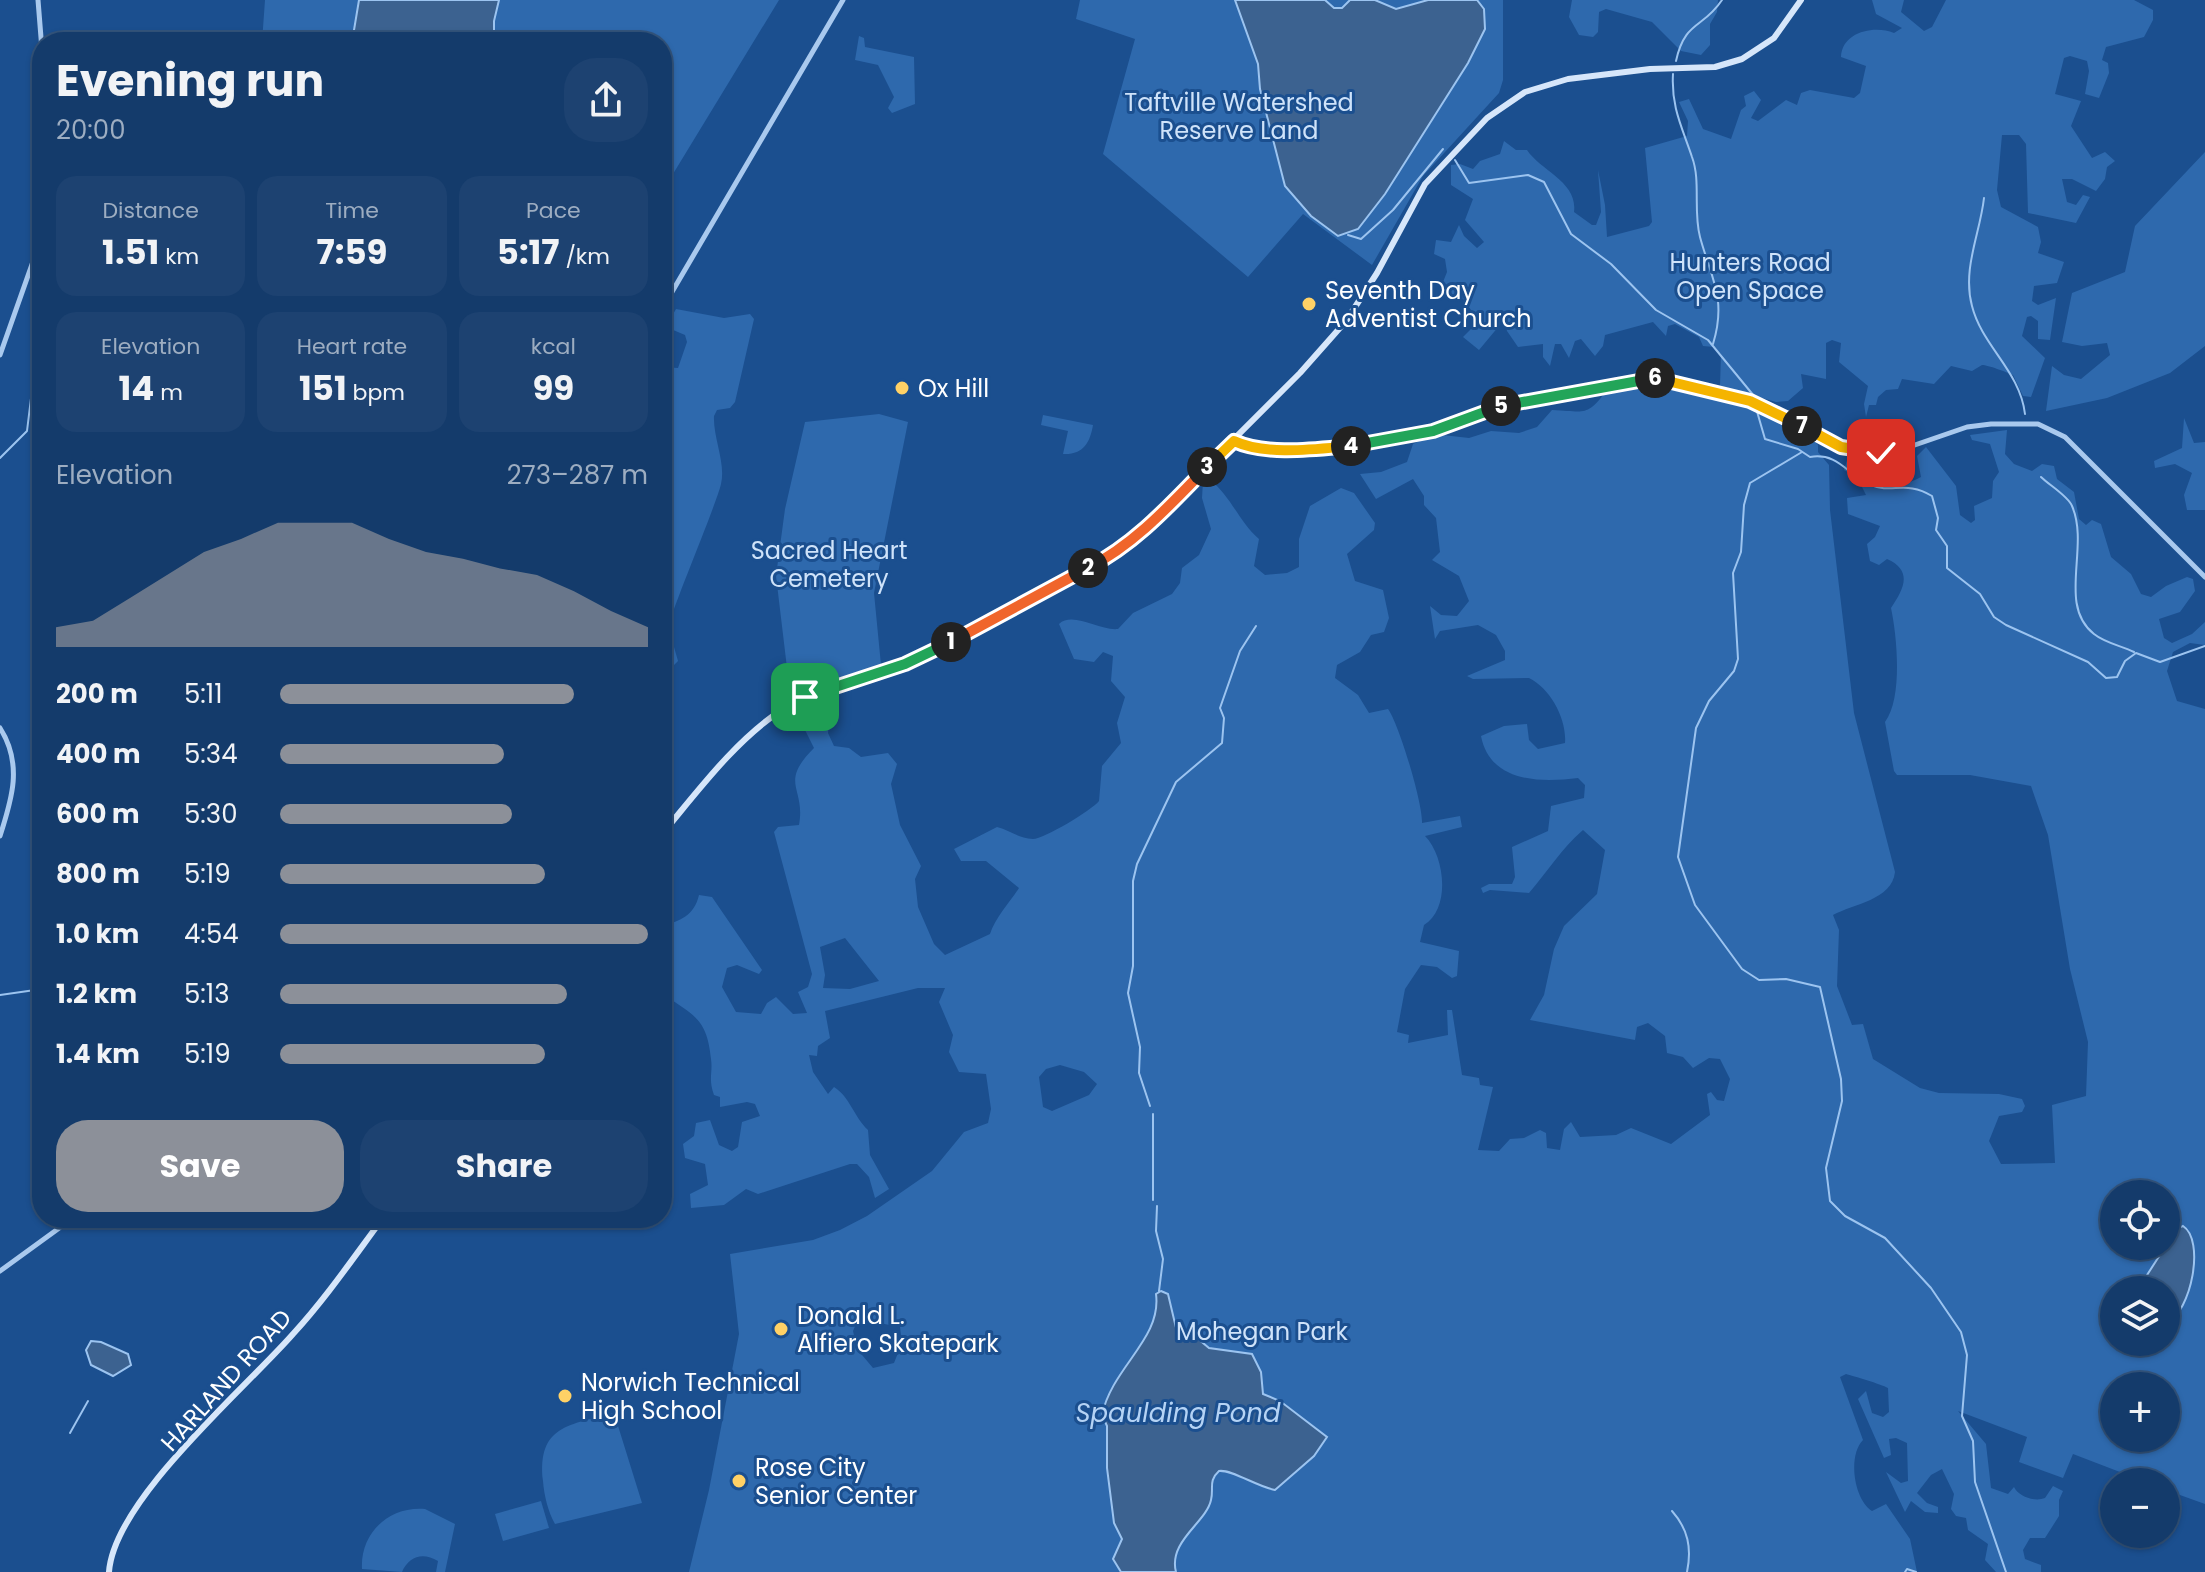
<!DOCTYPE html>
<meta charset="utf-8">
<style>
:root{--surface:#143b6b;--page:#1d4271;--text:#f1f3f6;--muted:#9dadc1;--line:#33557e;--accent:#8c9099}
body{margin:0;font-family:Poppins,sans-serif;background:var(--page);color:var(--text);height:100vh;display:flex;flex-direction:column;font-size:30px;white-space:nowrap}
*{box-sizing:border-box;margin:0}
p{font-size:26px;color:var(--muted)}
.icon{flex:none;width:44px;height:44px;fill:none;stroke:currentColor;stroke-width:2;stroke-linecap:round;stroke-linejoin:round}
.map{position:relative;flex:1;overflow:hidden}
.details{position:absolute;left:32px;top:32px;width:640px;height:1196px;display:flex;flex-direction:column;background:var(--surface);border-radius:32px;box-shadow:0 2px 6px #0004,0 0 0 2px var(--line)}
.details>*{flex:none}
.fabs{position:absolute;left:2100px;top:1180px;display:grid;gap:16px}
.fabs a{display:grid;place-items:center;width:80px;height:80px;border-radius:50%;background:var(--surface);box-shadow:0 2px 6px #0004,0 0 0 2px var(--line);font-size:40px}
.pin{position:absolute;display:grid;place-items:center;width:68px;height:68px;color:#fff;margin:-34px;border-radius:16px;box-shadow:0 4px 12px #0006}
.km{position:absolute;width:40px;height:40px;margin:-20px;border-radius:50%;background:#222;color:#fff;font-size:22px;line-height:40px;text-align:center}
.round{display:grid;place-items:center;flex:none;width:84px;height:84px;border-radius:32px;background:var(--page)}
.head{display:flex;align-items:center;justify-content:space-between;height:136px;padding:0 24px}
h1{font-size:44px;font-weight:700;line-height:60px}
.stats{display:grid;grid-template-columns:repeat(3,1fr);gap:12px;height:136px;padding:8px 24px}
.stats div{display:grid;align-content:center;border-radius:20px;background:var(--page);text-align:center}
.stats b{font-size:34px;font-weight:700}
.stats small{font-size:22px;font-weight:400}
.stats p{font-size:22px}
.chart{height:224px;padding:16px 24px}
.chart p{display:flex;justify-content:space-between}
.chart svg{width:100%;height:144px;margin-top:8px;fill:var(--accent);opacity:.7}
.action{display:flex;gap:16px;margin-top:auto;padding:16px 24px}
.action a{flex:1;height:92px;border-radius:32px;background:var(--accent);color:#fff;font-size:32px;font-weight:700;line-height:92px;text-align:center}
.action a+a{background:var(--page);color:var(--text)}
ul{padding:0 24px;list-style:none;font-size:26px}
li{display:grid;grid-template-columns:128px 96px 1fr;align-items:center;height:60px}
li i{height:20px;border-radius:10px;background:var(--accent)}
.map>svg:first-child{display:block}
.green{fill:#2e69ad;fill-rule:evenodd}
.water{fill:#3c6290;stroke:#9cc4f0;stroke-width:2}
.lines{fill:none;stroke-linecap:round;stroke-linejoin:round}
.stream{stroke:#9cc4f0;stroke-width:2}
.tertiary{stroke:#a9c9ee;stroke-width:5}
.secondary{stroke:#d6e6fa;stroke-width:6}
.split-1-casing{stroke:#fff;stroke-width:16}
.split-2-casing{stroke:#fff;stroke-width:16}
.split-3-casing{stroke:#fff;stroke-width:16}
.split-4-casing{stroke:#fff;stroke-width:16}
.split-5-casing{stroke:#fff;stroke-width:16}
.split-6-casing{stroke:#fff;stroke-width:16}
.split-7-casing{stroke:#fff;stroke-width:16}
.split-8-casing{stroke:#fff;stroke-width:16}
.split-1{stroke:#22a559;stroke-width:10}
.split-2{stroke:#f0652b;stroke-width:10}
.split-3{stroke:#f0652b;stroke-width:10}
.split-4{stroke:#f5b400;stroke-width:10}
.split-5{stroke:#22a559;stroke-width:10}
.split-6{stroke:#22a559;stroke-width:10}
.split-7{stroke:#f5b400;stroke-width:10}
.split-8{stroke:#f5b400;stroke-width:10}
.poi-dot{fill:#ffd166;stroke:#1b4f8f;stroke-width:3}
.labels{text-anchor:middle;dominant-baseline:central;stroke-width:6;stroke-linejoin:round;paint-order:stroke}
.park-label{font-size:24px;fill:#cfe3fa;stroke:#1b4f8f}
.poi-label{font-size:24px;fill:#fff;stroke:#1b4f8f;text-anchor:start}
.street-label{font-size:24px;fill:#fff;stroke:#1b4f8f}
.water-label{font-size:26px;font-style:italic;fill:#b5d3f5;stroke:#1b4f8f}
</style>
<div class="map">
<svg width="2205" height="1572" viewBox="0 0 2205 1572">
<rect width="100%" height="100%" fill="#1b4f8f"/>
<g class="green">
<path d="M265,0H779L662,192V42H262Z"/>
<path d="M1080,0H1503V80L1499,93L1423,176L1372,265L1303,214L1248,277L1103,154L1135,39L1076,19Z"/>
<path d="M1572,0H1718L1717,12L1710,24V45L1701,55L1681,51L1652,22L1606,9L1599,12L1598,32L1593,37L1579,35L1569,17Z"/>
<path d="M1872,0H1904L1901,12L1924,31L1932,27L1946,0H2134L2153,10V20L2144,37L2106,47L2102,60L2108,63L2109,73L2099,98L2085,94L2089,71L2087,61L2070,56L2064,58L2055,94L2081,101L2071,126L2092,158L2105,152L2115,161L2107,167L2105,179L2096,191L2072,179H2062L2067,202L2076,205L2083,195L2090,197L2076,223L2028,213L2026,144L2019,135H2002L1997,190L2001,207L2038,227L2041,242L2038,253L2064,262L2057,283L2034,286L2032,301L2038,305L2056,298L2050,340L2038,339V321L2031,316L2027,317L2022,336L2045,358L2031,397L2023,396L2013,375C2006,372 1988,365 1982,365L1972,371L1951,366L1934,384L1902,379L1898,389L1886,390L1878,397L1876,405H1869L1866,417L1864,404L1868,386L1839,362L1841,343L1832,340L1826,343V379L1801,374L1803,388L1788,401L1776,402L1720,386L1721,354L1714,347L1703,346L1699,337L1675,324L1668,326L1666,336L1653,322L1605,335L1603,346L1595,356L1581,339L1575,341L1569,358L1561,344H1555L1550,366L1543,357V344L1518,347L1507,331L1504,320L1479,350L1463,337L1479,321L1463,299L1439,292L1447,272L1445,259L1434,254L1436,240L1451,242L1459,225L1464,236L1477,248L1484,242L1465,220L1473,199L1451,185V165L1460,164L1473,169L1480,161L1500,154L1504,141L1516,150H1527C1541,171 1578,182 1574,212L1592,225H1596L1601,212L1598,170L1605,205L1607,237L1649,226L1652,222L1645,148L1687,136L1688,121L1679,102L1689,99L1703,129L1731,139L1741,110L1746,106L1744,96L1754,91L1761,100L1751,118L1758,121L1786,100L1797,105L1801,93L1810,90L1854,98L1860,93L1866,66L1841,57C1842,32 1874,25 1894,33L1902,28L1876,14Z"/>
<path d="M859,36L864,38L865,47L914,57L915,104L892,113L888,108L894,97L878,65L855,60Z"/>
<path d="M2205,152V346L2170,373L2107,398L2046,411L2052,366L2064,375L2081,379L2110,355L2107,343L2082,346L2062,342L2072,293L2125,272L2135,226Z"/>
<path d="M676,309L724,318L750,314L754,319L735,402L730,408L717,410L714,416C713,438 726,463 721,484C715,509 664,627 666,637L672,640L678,661L673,666H662V367L678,368L687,342L685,335L666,327Z"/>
<path d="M1641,384H1656L1764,411L1812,438L1818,445V452L1829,465L1830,510L1854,713L1895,872C1892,900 1853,904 1833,915L1839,930L1837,986L1852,1025L1863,1024L1873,1059L1920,1088L1939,1093L1999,1094L2022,1099L2025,1106L2022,1112L1999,1116L1989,1141L2001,1164L2055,1163L2052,1105L2086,1096L2088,1042L2070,969L2048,835L2031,786L1970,775H1897L1894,771L1885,722C1903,698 1897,636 1891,608C1903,590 1914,571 1887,559L1879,565L1870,561L1867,544L1875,537L1880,526L1848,514L1847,498L1866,495L1857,477L1844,470L1848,457L1869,461L1873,479C1891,486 1903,487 1921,477L1917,456L1926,447L1956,486L1960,515L1971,523L1975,520L1974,506L1992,498L1993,481L1999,472L1990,444L1972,440L1970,435L2007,430L2005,454L2014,464L2032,471L2042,464L2054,466L2057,479L2074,492L2079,519L2086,525L2092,520L2101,524L2111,557L2131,574L2141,594L2151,597L2166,586L2187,577L2193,579L2195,591L2180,612L2159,619L2164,638L2172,643L2192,634L2205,622V645L2190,643L2173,652L2167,671L2177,701L2205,709V1504L2166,1490V1482H2146L2073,1454L2063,1478L2019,1462L2027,1437L1958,1411L1986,1444L1991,1488L2008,1494L2014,1487C2019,1497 2035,1502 2045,1498L2053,1486L2063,1491L2059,1500V1516L2045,1538H2030L2023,1550L2025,1559L2041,1565V1572H1996L1985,1560L1988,1544L1968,1530L1966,1518L1956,1516L1951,1509L1954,1494L1942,1469L1931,1475L1917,1493L1927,1503L1938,1507V1513L1925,1512L1911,1501L1905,1512L1886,1472L1901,1483L1908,1481L1907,1443L1896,1438L1889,1439L1891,1455L1884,1458L1858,1399L1866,1391L1872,1413L1883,1417L1889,1412L1888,1388C1881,1384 1853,1376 1846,1374L1840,1377L1863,1440C1848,1455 1853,1498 1872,1511L1886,1504L1910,1539L1917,1572H689L709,1490L739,1334L730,1254L813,1240L840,1230L867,1216L932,1171L964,1132L988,1123L991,1109L986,1074L959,1072L949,1052L953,1035L939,1002L945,988H918L825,1011L830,1038L818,1046L817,1056L809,1055L813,1072L828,1094L834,1087C850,1097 854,1117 868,1130L870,1155L889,1189L875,1198L869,1177L857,1164H850L758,1194L746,1189L724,1205L691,1208L690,1194L708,1185L705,1164L685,1158L683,1144L694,1136L696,1123L710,1120L719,1145L732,1151L738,1147L742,1122L760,1116L755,1104L747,1102L720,1107V1097L714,1095C708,1078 713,1073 711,1059C707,1018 694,1016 662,993V926C680,921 694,916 699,895L712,897L762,970L759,974L737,965L727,968L722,987L736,1012L761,1014L767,1003L776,997L793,1014L807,1013L798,992L808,987L812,974L774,832L778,827L799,825C806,787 778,784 814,748L805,730L791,720L790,714L826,696L832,704L828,733L834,746L849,748L861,757L888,753L897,764L891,784L900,825L921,866L915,879L918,907L934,944L945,955L990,934C995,918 1010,902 1019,888L986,861H961L954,849L997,827C1010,830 1017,838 1033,839C1044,839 1092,810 1099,801L1102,766L1121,743L1117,723L1125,697L1111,681L1113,656L1103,652L1094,662L1074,659L1059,624C1073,611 1099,631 1118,629L1133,613L1172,594L1180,583L1182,568L1199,555L1211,529L1202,498L1203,481L1210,480C1231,496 1239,522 1259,539L1254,566L1265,575L1287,573L1299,567V539L1310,506L1341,488L1354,493L1375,523L1374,530L1347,554L1355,581L1383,590L1389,618L1384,632L1371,635L1360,652L1337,665L1335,678L1358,695L1369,713L1388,709C1399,724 1423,804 1422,823L1460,816L1462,827L1425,836C1445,856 1451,909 1424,925L1420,942L1459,951L1457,976L1452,978L1437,967L1421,965L1405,989L1397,1032L1409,1035L1408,1043L1448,1035L1447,1010H1452L1462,1075L1479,1078L1480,1085L1493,1087L1478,1150L1499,1151L1510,1139L1524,1138L1540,1130L1546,1133L1547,1148L1560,1150L1564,1129L1571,1122L1580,1137L1616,1135L1631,1128L1671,1144L1710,1115L1707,1094L1711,1092L1717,1100L1724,1101L1730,1079L1720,1059L1709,1058L1693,1068L1683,1057L1667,1053L1665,1036L1648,1023L1637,1027L1635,1040L1530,1020L1544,995L1554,949L1564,926L1597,894L1605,850L1583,830C1561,849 1548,871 1529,893L1490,890L1483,893L1481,888L1489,884H1512L1515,877L1512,847L1548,831L1551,806L1584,798L1585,785L1578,778C1539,783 1490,782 1481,736L1504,726L1527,724L1529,740L1538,749L1565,743C1567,719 1550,688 1529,678L1473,679L1467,676L1505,660V651L1496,635L1478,625L1440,631L1435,639L1430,606L1441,615L1457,616L1469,601L1459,576L1432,560L1440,552L1436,518L1424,505V496L1413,479L1376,499L1360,474L1381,472L1407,462L1413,444L1434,434L1469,438L1491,431L1519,433L1537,427L1552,410C1585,411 1586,418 1607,390ZM845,938L879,981L850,989L823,988L825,975L820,947ZM1060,1065L1084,1072L1097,1084L1089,1095L1052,1111L1043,1107L1039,1077L1046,1069ZM2114,1194H2166V1246H2114ZM2114,1290H2166V1342H2114ZM864,1320L900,1327L902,1343L894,1363L873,1368L857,1349L853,1331L856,1324ZM2114,1386H2166V1438H2114Z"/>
<path d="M879,414L908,422L874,593L881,665L790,693L776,576L785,509L805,422Z"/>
<path d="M1043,415L1093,425C1090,443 1083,455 1063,454L1068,431L1041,425Z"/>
<path d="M2184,418L2194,443L2205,442V510H2187L2184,495L2192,473L2175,464L2155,468L2154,461L2182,448Z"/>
<path d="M614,1413L642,1503L555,1524C548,1512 544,1495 543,1481C537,1425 570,1425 614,1413Z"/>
<path d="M541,1501L549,1528L503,1541L495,1514Z"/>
<path d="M425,1509L455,1524L445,1572H436L438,1561C423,1552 409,1556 402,1572L362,1569C360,1533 389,1506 425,1509Z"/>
</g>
<g class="water">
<path d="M359,0H499L494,21V42H352Z"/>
<path d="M1235,0H1325L1334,8H1342L1350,0H1375L1396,9L1428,0H1477L1484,9L1485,29L1468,63L1385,194L1358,229L1338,236L1311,216L1285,186L1260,89L1258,64Z"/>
<path d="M2183,1226C2205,1240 2192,1311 2166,1324V1290L2138,1289L2176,1230Z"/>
<path d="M1161,1291L1168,1294L1177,1332L1197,1338L1209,1348L1252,1354L1261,1372L1263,1394L1280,1401L1327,1437L1314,1456L1275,1490C1258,1487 1231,1469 1219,1471C1208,1481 1214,1488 1211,1500C1206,1523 1168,1541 1176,1572H1121L1113,1559L1122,1539L1114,1523L1107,1468V1426L1102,1415C1112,1367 1162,1339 1156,1294Z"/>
<path d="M91,1341L101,1342L128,1354L131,1365L113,1376L91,1365L86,1350Z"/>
</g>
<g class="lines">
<g class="stream">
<path d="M1676,61C1685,20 1703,29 1722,0"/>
<path d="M1673,74C1671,107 1682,127 1692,157C1701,181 1693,211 1700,237C1711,278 1727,298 1713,344"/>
<path d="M1455,160L1469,183L1528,175L1544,182L1571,234L1611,264L1656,310L1708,340L1754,396"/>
<path d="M1984,198C1980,234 1962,269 1972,306C1982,346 2020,371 2025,414"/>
<path d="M1348,235L1361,239L1393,210L1443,149"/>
<path d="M1756,408L1765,439L1798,449L1810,457C1839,452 1848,476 1871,485C1892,494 1906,480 1932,496L1938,518L1936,530L1947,546V568L1980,594L1994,617L2006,625L2088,662L2106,678L2117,677L2125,661L2136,653L2160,662L2205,646"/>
<path d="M1802,452L1750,483L1744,505L1741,552L1733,573L1738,659L1734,671L1709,701L1696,728L1678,857L1695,905L1742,969L1759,980L1786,979L1820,987L1841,1079L1842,1101L1826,1168L1830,1201L1845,1216L1885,1238L1931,1288L1961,1332L1967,1355L1962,1416L1973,1441L1975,1482L2006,1572"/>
<path d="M0,458L27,431L32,390L36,386"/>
<path d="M2041,477C2049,485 2068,496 2072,506C2090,547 2057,605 2094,634C2105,643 2122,646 2134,652"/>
<path d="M0,995L42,989"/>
<path d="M1150,1106L1139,1073L1140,1047L1128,993L1133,966V881L1137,864L1176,782L1222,743L1224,718L1220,708L1240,651L1256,626"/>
<path d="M1153,1114V1200"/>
<path d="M1157,1206L1156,1231L1163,1259L1159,1291"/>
<path d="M70,1433L88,1401"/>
<path d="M1672,1511C1688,1529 1692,1548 1687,1572"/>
<path d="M1905,1572L1907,1569L1916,1572"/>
</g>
<g class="tertiary">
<path d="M38,0L42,50"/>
<path d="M662,309L843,0"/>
<path d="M0,355L42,236"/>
<path d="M1234,441L1246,446L1313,448L1397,440L1524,400L1650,378L1676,381L1768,407L1841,447L1862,452L1909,447L1967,427L1991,424H2038L2065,437L2205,577"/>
<path d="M0,728C23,764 12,799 0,836"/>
<path d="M0,1271L73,1218"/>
</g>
<g class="secondary">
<path d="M662,834C698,791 734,742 780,711C818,686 864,681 906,664C979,635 1047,589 1117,553L1134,539L1300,373L1346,321L1377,273L1425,184L1487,118L1525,92L1568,79L1650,69L1715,67L1742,59L1774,38L1801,0"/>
<path d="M109,1572C114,1500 244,1390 293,1334C326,1298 354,1257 383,1218"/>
</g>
</g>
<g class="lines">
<g class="split-1-casing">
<path id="split-1" d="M805,697L905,664L951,642"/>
</g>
<g class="split-2-casing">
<path id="split-2" d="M951,642L1088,568"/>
</g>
<g class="split-3-casing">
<path id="split-3" d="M1088,568C1135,544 1170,505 1207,467"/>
</g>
<g class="split-4-casing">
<path id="split-4" d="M1207,467L1234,441C1266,456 1316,449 1351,446"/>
</g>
<g class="split-5-casing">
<path id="split-5" d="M1351,446L1433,431L1501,406"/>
</g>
<g class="split-6-casing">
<path id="split-6" d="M1501,406L1655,378"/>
</g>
<g class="split-7-casing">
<path id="split-7" d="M1655,378L1750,401L1802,426"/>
</g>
<g class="split-8-casing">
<path id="split-8" d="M1802,426L1841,447L1881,453"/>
</g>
<use href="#split-1" class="split-1"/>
<use href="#split-2" class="split-2"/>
<use href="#split-3" class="split-3"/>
<use href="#split-4" class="split-4"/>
<use href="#split-5" class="split-5"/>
<use href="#split-6" class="split-6"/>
<use href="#split-7" class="split-7"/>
<use href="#split-8" class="split-8"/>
</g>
<g class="poi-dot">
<circle cx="1309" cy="304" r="8"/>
<circle cx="902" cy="388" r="8"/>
<circle cx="781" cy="1329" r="8"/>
<circle cx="565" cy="1396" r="8"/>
<circle cx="739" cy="1481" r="8"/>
</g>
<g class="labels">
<g class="park-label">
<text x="1239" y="102">Taftville Watershed<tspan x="1239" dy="28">Reserve Land</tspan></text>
<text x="1750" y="262">Hunters Road<tspan x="1750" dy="28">Open Space</tspan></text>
<text x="829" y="550">Sacred Heart<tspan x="829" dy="28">Cemetery</tspan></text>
<text x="1262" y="1331">Mohegan Park</text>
</g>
<g class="poi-label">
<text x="1325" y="290">Seventh Day<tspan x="1325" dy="28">Adventist Church</tspan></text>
<text x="918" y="388">Ox Hill</text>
<text x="797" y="1315">Donald L.<tspan x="797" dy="28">Alfiero Skatepark</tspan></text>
<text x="581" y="1382">Norwich Technical<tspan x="581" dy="28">High School</tspan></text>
<text x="755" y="1467">Rose City<tspan x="755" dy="28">Senior Center</tspan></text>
</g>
<g class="street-label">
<text transform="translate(226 1380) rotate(-48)">HARLAND ROAD</text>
</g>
<g class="water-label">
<text x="1178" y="1413">Spaulding Pond</text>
</g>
</g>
</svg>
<div class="fabs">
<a><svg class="icon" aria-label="locate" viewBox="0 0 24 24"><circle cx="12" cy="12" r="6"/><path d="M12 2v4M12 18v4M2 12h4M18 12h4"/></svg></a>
<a><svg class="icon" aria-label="layers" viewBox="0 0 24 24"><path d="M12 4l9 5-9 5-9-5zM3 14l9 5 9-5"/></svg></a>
<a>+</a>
<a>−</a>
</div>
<div class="pin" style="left:805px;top:697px;background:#1e9e55"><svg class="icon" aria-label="arrive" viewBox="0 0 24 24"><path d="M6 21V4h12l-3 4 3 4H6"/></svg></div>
<div class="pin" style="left:1881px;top:453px;background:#d93025"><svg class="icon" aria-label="check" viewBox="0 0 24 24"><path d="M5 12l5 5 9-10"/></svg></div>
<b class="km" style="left:951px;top:642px">1</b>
<b class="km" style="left:1088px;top:568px">2</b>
<b class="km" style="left:1207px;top:467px">3</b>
<b class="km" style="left:1351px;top:446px">4</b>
<b class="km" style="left:1501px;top:406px">5</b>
<b class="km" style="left:1655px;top:378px">6</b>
<b class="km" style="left:1802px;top:426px">7</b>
<section class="details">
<div class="head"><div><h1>Evening run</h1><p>20:00</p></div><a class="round"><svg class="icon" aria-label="share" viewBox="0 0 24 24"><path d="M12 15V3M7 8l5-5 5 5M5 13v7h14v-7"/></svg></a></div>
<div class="stats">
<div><p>Distance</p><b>1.51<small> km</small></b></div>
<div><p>Time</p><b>7:59</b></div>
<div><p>Pace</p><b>5:17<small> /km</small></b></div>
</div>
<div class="stats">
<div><p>Elevation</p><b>14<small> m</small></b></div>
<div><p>Heart rate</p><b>151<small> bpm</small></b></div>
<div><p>kcal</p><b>99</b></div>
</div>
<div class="chart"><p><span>Elevation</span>273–287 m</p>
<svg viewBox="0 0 160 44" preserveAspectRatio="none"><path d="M0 44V38L10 36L20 29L30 22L40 15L50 11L60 6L70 6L80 6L90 11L100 15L110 17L120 20L130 22L140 27L150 33L160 38V44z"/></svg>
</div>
<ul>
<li><b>200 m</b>5:11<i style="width:80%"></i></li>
<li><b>400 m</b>5:34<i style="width:61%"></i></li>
<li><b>600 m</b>5:30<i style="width:63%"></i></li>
<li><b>800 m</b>5:19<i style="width:72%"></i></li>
<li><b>1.0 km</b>4:54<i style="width:100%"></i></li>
<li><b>1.2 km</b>5:13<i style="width:78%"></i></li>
<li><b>1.4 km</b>5:19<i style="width:72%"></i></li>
</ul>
<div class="action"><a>Save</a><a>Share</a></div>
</section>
</div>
